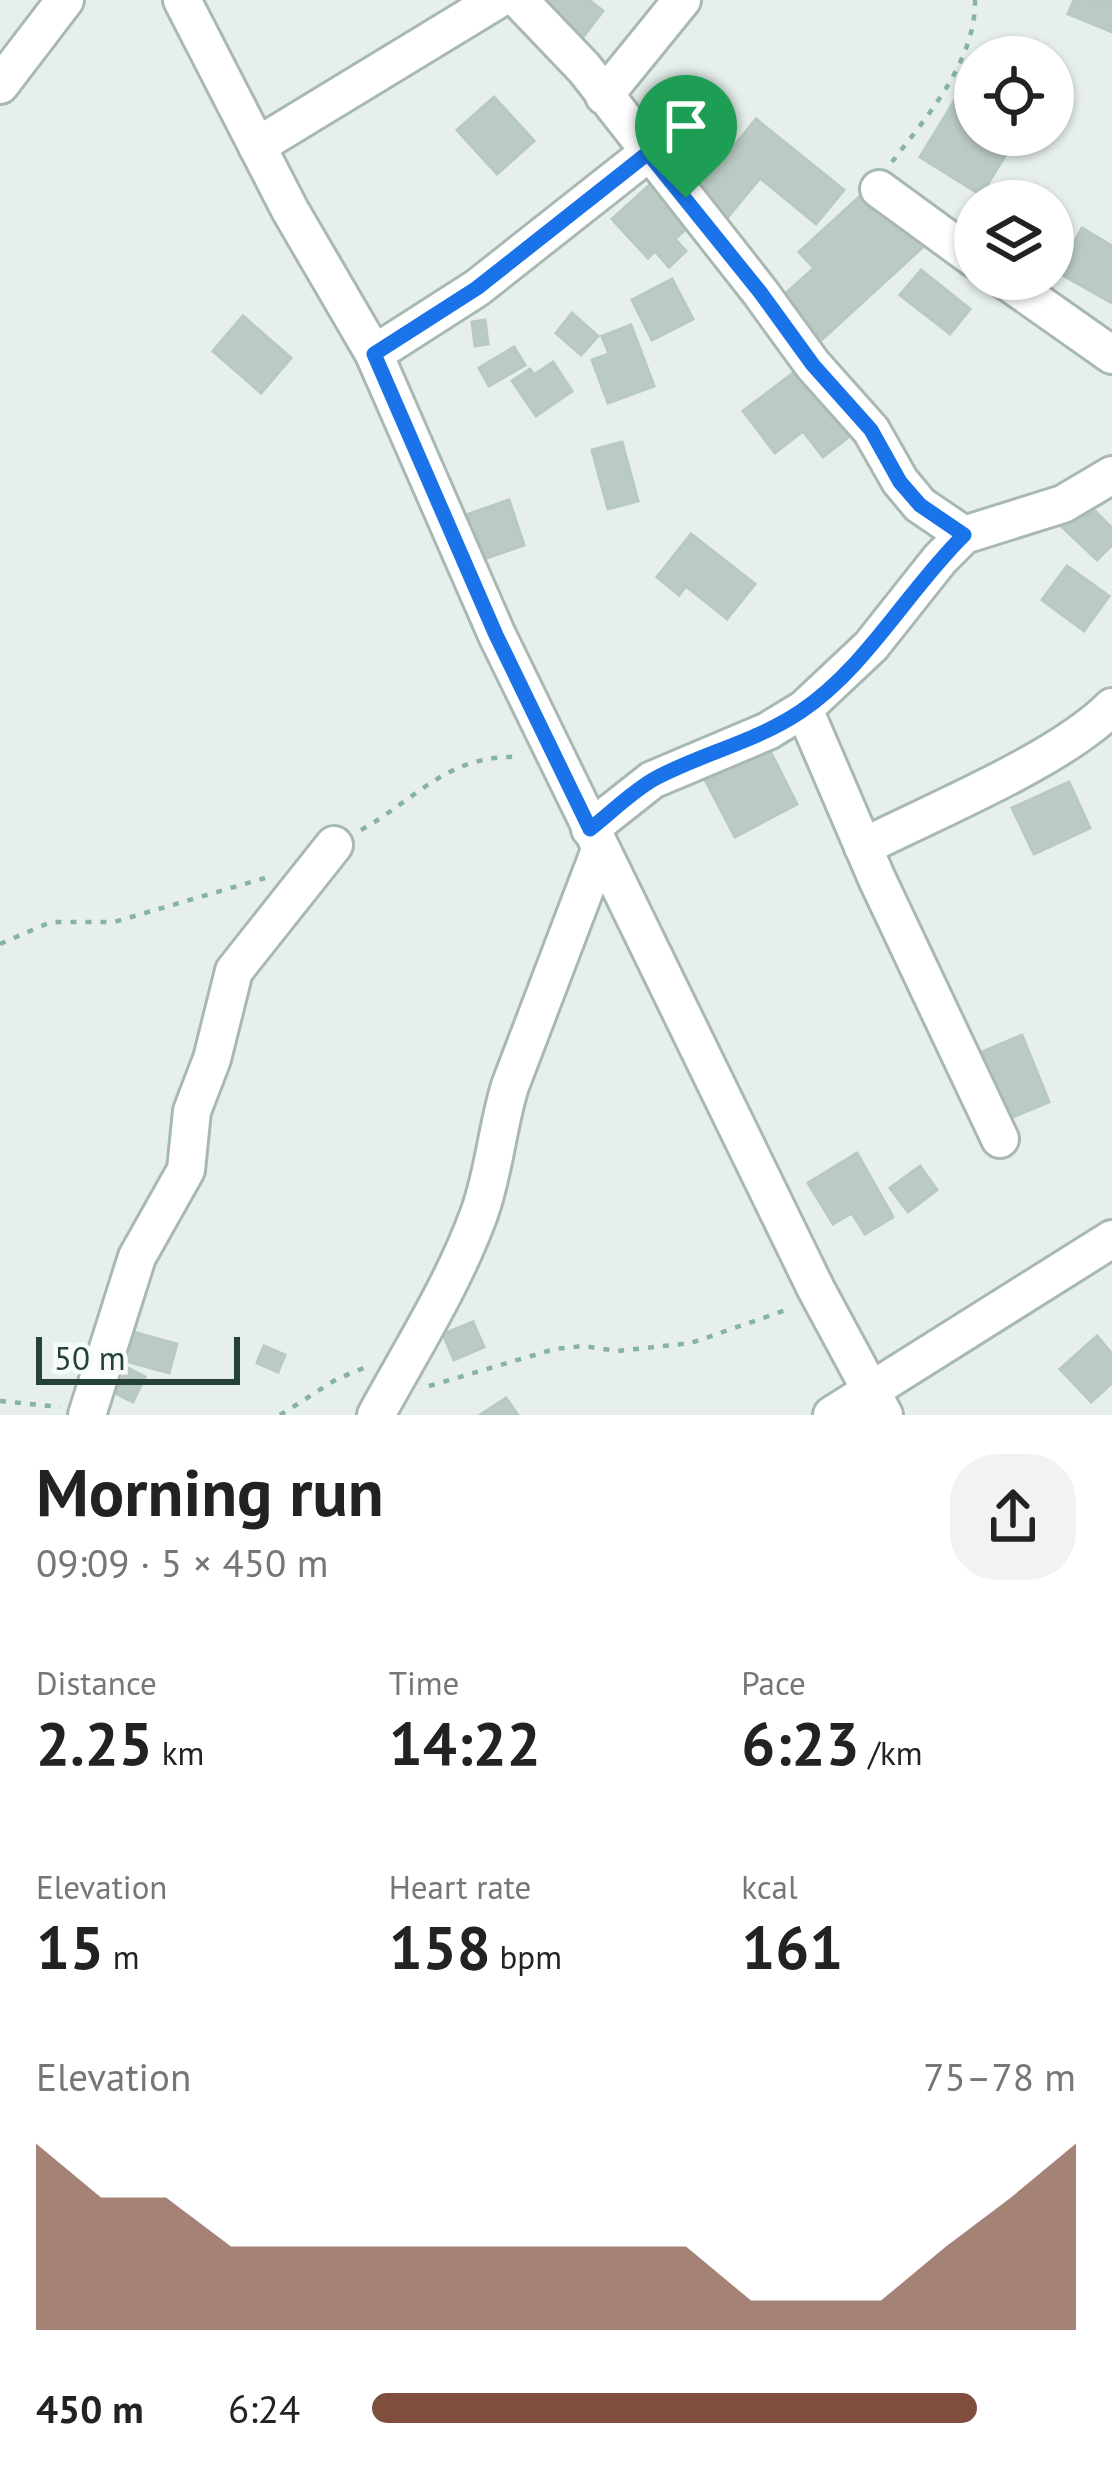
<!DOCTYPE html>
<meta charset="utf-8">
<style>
:root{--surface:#fff;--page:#f2f2f2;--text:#222;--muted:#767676;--accent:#804e3d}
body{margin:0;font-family:"PT Sans",sans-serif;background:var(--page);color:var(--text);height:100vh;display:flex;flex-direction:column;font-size:45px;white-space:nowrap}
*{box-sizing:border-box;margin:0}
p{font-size:39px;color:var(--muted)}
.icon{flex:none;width:66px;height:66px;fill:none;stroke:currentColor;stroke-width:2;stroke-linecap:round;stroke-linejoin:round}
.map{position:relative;height:1415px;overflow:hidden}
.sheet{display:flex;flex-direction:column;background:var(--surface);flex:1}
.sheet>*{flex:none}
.buttons{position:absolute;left:954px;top:36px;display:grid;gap:24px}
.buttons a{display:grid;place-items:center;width:120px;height:120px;border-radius:50%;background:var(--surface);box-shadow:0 3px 9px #0004;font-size:60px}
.scale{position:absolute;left:36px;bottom:30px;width:204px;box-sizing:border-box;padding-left:12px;border:6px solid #24423a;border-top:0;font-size:33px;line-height:42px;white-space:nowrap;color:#24423a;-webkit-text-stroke:9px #f7fbf9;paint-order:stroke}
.pin{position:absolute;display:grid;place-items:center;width:102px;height:102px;color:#fff;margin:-123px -51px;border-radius:50% 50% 50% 0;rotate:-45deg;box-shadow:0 0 12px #0007}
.pin .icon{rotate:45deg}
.round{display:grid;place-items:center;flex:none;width:126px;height:126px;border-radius:48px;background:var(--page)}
.headline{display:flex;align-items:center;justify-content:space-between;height:204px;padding:0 36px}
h1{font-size:66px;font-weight:700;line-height:90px}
.metrics{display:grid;grid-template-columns:repeat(3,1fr);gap:18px;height:204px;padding:12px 36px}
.metrics div{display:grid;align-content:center}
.metrics b{font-size:60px;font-weight:700}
.metrics small{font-size:33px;font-weight:400}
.metrics p{font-size:33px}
.chart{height:336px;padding:24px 36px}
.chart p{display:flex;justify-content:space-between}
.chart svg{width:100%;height:216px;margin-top:12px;fill:var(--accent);opacity:.7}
ul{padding:0 36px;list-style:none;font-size:39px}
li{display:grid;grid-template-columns:192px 144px 1fr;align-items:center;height:90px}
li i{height:30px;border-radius:15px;background:var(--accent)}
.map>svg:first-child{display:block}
.building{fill:#bbcac4;stroke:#b8c9c2;stroke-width:3}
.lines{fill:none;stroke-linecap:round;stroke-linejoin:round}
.minor-casing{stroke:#a8b8b2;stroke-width:42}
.path{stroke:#86b3a5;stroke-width:4.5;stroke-dasharray:6 9;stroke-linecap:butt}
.minor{stroke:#fff;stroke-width:36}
.route-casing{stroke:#fff;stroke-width:24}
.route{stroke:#1a73e8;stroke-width:15}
</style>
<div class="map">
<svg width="1112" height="1415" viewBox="0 0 1112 1415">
<rect width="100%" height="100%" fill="#e6efeb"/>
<g class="building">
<path d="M543,0H589L603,11L583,37L576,32L569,40Z"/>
<path d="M1074,0L1112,1V32L1068,14Z"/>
<path d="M961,90L975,99V135H1018L981,195L920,157Z"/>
<path d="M494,97L534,141L497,174L457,130Z"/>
<path d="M756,119L844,190L816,224L760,178L723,223L692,197Z"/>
<path d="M655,180L694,222L675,239L686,251L669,267L655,251L648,258L612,219Z"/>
<path d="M870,187L924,246L816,345L776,302L814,268L799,252Z"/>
<path d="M1082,228L1112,246V303L1057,272Z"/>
<path d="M921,270L970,309L950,334L900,295Z"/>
<path d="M672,279L693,319L652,340L632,300Z"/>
<path d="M572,313L598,336L581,355L556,333Z"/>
<path d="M243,316L291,358L261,393L213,351Z"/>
<path d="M485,320L488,344L475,346L472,322Z"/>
<path d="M631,325L654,386L608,403L592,360L609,354L602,336Z"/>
<path d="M514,347L525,365L489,386L479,368Z"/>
<path d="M553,362L572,391L536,416L512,381L530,369L534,375Z"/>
<path d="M797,370L822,403L829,398L855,432L823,457L803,431L775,453L743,411Z"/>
<path d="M622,442L638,501L608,509L592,450Z"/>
<path d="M509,500L524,545L481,560L466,515Z"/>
<path d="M1076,506L1087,516L1094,510L1112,528V545L1097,560L1059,524Z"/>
<path d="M691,534L755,584L727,619L686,586L679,595L657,577Z"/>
<path d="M1067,566L1109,596L1084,631L1042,600Z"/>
<path d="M767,745L797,804L735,837L704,778Z"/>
<path d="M1069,782L1090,828L1034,854L1012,808Z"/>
<path d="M1022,1035L1049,1102L998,1123L970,1057Z"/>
<path d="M857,1153L893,1217L865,1234L852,1213L833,1224L808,1183Z"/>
<path d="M920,1166L937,1190L908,1212L890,1188Z"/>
<path d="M473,1322L484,1347L454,1360L443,1334Z"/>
<path d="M115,1327L177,1344L169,1373L107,1356Z"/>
<path d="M1097,1336L1112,1354V1383L1091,1402L1060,1369Z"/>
<path d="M264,1346L285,1355L278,1372L257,1363Z"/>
<path d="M128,1368L145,1377L133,1402L115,1393Z"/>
<path d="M506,1398L518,1415H480Z"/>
</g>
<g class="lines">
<g class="minor-casing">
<g id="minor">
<path d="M182,0L290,210L374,354L497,635L816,1289L884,1415"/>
<path d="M519,0L584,68L760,292L813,365L871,430L900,481L920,505L964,535"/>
<path d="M0,85L65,0"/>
<path d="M604,96L682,0"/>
<path d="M257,146L497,0"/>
<path d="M879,189L975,259"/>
<path d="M1004,279L1112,355"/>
<path d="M374,354L477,288L648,153"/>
<path d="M804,709L877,879L1000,1139"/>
<path d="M590,829L652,780L768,731L804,709L871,646L940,559L964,535L1063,504L1112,475"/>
<path d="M863,847C934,811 1058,761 1112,707"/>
<path d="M87,1415L137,1257L186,1170L192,1111L212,1059L234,971L334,845"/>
<path d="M376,1415C412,1349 453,1285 479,1214C494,1173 497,1128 510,1086L600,850"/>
<path d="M832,1415L1112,1239"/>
</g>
</g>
<g class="path">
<path d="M892,162C927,116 976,61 975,0"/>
<path d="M361,830C418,798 448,754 520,757"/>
<path d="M0,944L51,922H114L265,878"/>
<path d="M429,1386L555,1349L583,1346L618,1351L691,1343L789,1309"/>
<path d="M0,1401L60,1407"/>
<path d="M280,1415L337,1379L366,1367"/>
</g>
<use href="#minor" class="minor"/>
</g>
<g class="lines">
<g class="route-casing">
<path id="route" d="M648,153L760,292L813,365L871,430L900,482L920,505L964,535C907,591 867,667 800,712C755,742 703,753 656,778C632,791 611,813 590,829L496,635L374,354L477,288Z"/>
</g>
<use href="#route" class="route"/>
</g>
</svg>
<div class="buttons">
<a><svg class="icon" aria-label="locate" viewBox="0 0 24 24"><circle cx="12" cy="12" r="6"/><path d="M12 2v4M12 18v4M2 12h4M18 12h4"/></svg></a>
<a><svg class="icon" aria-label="layers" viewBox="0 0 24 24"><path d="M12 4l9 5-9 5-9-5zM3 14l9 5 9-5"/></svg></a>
</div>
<div class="scale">50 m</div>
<div class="pin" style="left:686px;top:198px;background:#1e9e55"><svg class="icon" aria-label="arrive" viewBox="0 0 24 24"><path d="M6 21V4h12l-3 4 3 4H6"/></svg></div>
</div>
<section class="sheet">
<div class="headline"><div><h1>Morning run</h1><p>09:09 · 5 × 450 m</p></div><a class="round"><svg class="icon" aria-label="share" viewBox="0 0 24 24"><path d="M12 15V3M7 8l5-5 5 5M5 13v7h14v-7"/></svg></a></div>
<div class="metrics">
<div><p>Distance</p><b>2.25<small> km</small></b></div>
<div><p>Time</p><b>14:22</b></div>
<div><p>Pace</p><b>6:23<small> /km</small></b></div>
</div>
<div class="metrics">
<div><p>Elevation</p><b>15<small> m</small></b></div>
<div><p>Heart rate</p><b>158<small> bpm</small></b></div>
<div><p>kcal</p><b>161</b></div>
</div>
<div class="chart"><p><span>Elevation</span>75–78 m</p>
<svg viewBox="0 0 160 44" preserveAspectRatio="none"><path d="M0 44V6L10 17L20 17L30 27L40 27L50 27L60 27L70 27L80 27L90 27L100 27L110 38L120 38L130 38L140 27L150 17L160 6V44z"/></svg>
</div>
<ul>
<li><b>450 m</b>6:24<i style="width:86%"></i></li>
</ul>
</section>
